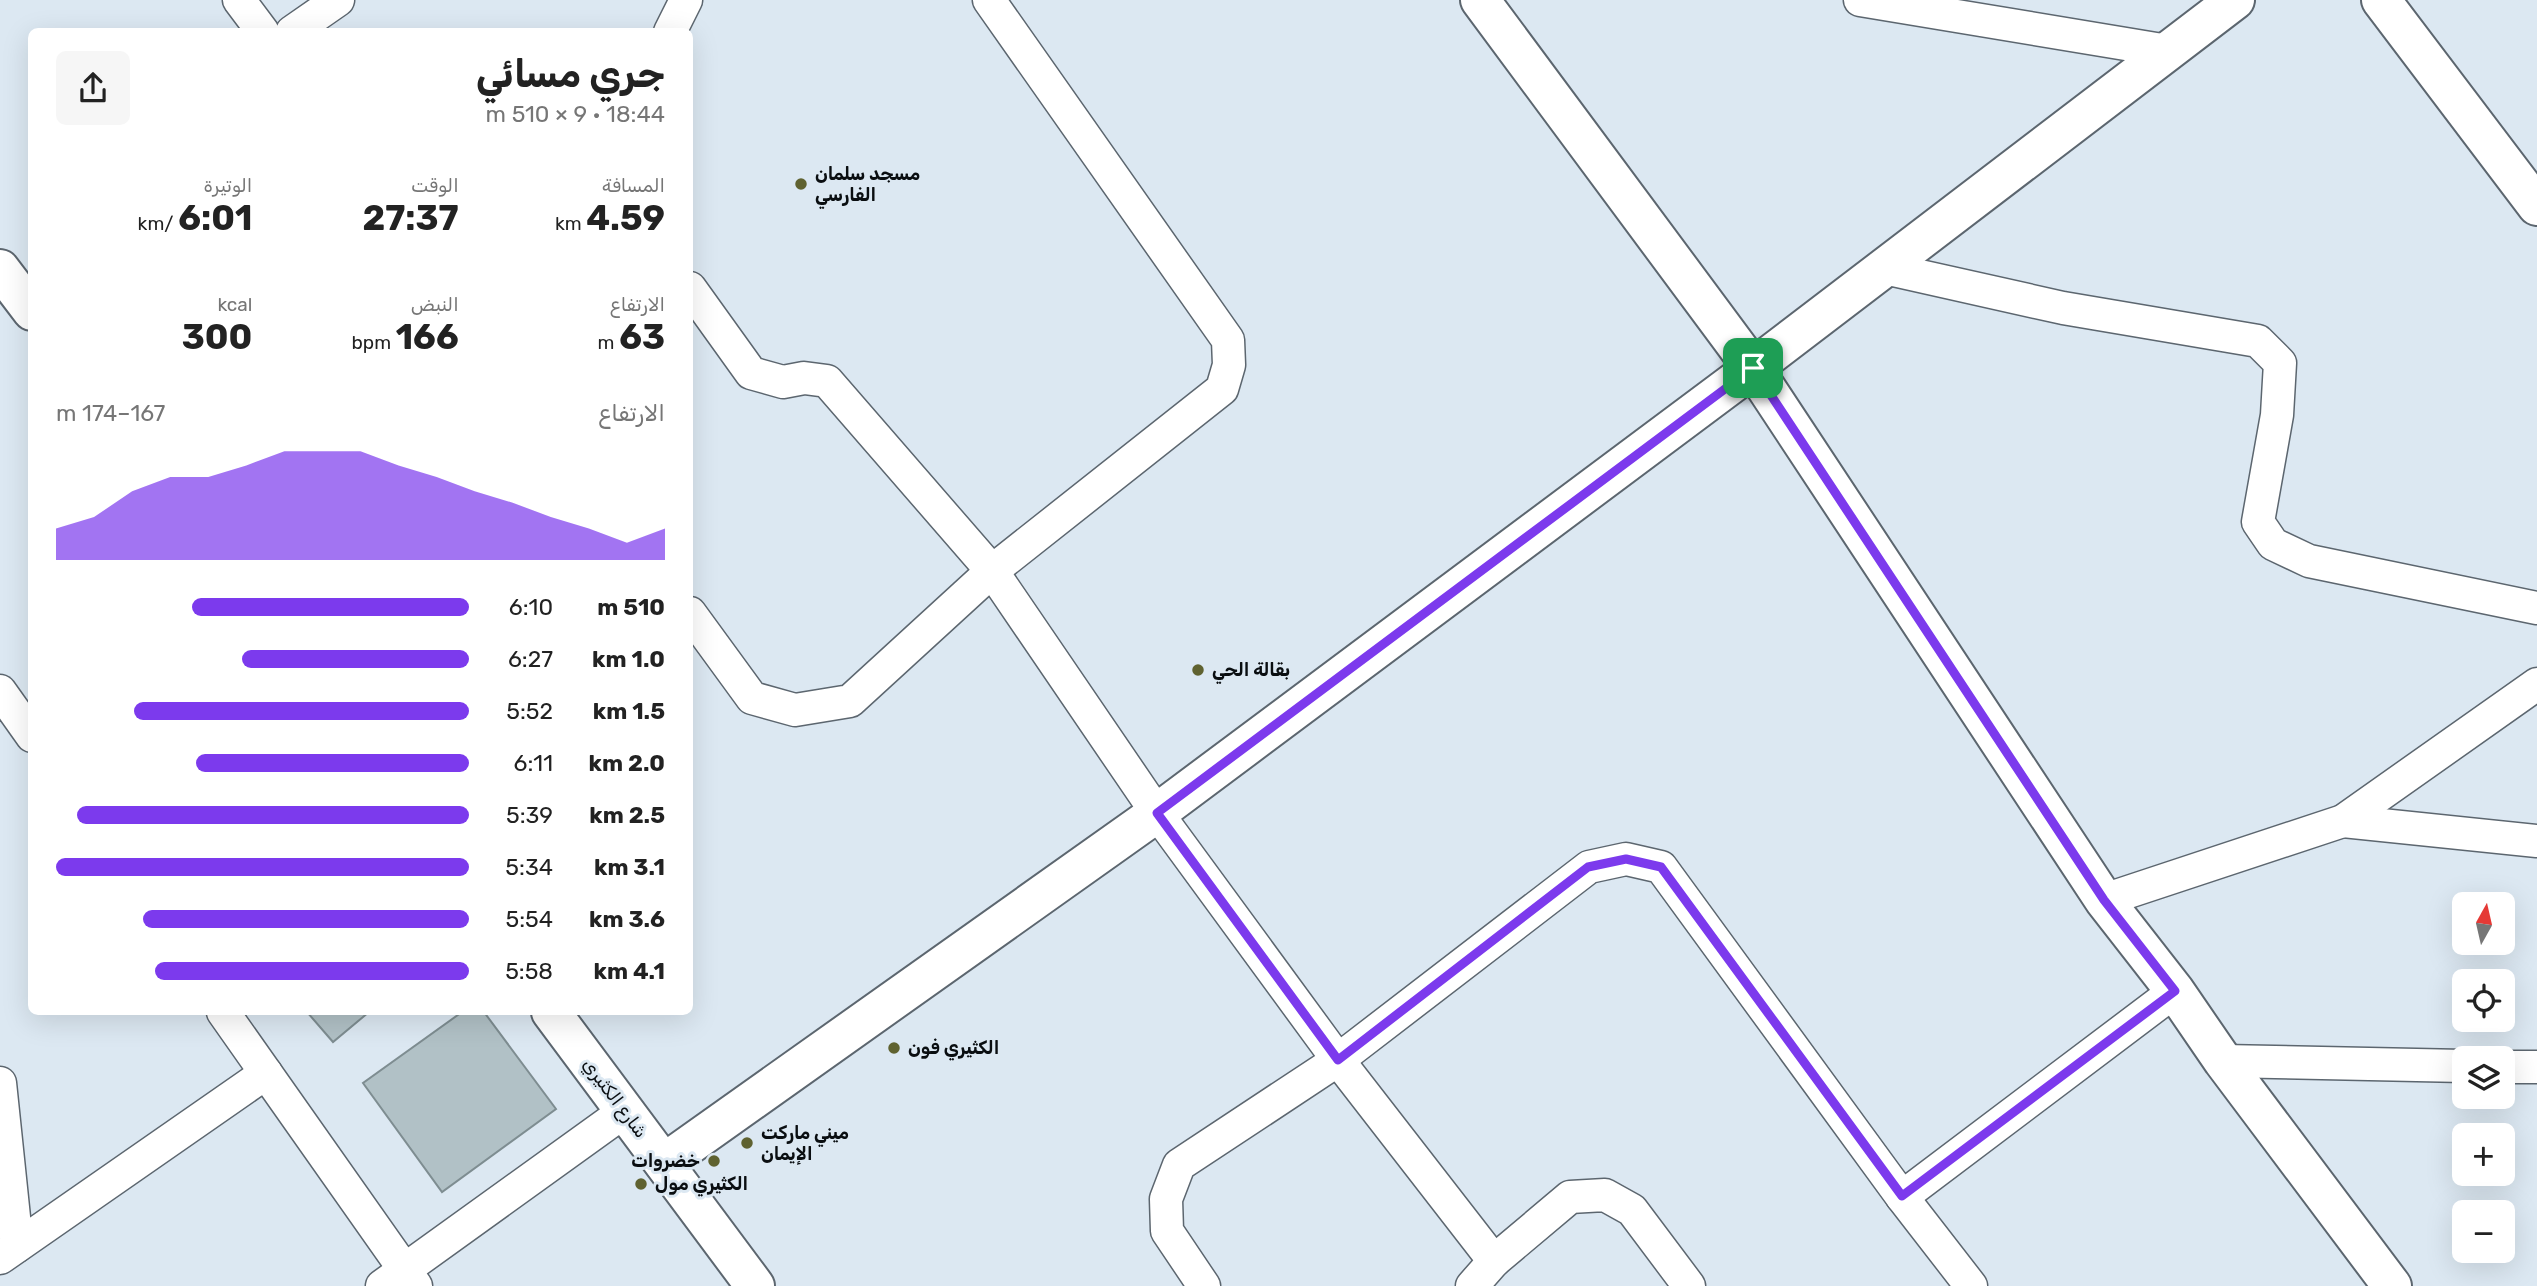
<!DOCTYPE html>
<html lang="ar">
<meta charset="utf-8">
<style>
:root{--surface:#fff;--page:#f6f6f6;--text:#222;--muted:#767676;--accent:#7c3aed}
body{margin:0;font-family:Rubik,Cairo,sans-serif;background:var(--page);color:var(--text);direction:rtl;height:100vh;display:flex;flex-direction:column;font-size:26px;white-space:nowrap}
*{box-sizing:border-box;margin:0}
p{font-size:23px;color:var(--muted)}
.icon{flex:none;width:38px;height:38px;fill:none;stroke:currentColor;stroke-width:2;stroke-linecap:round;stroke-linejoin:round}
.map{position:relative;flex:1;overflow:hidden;direction:ltr}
.details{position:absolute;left:28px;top:28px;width:665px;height:987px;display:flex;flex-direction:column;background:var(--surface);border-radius:10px;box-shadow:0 7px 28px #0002;direction:rtl}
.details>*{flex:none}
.needle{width:46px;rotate:8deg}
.tools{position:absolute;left:2452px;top:892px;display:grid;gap:14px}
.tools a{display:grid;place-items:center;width:63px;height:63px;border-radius:10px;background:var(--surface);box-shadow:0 7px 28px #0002;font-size:35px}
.pin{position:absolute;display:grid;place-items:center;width:60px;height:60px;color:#fff;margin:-30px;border-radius:14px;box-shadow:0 4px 10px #0006}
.round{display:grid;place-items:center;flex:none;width:74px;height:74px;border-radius:10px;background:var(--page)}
.overview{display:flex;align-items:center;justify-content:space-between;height:119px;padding:0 28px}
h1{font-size:38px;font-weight:700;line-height:52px}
.figures{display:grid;grid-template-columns:repeat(3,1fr);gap:10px;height:119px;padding:7px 28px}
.figures div{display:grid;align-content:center}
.figures b{font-size:35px;font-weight:700}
.figures small{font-size:19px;font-weight:400}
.figures p{font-size:19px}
.chart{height:196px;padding:14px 28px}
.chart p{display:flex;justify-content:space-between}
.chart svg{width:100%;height:126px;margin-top:7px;fill:var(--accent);opacity:.7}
ul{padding:0 28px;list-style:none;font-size:23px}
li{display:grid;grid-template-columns:112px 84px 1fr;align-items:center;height:52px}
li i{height:18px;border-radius:9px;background:var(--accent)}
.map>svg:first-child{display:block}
.building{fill:#b1c1c6;stroke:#7e8d91;stroke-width:2}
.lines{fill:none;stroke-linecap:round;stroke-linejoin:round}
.street-casing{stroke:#5c666f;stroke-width:35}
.secondary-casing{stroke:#5c666f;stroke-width:42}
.street{stroke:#fff;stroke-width:32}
.secondary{stroke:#fff;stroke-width:38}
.route-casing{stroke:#fff;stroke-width:14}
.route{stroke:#7c3aed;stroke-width:9}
.poi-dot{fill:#5f6230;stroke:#dce8f2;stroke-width:2.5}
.labels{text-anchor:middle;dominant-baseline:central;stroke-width:6;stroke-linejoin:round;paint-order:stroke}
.poi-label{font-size:18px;font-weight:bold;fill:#0a0e11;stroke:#dce8f2;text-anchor:start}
.street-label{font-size:18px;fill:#0a0e11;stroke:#dce8f2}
</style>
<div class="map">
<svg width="2537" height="1286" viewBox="0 0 2537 1286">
<rect width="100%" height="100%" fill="#dce8f2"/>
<g class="building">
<path d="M307,1012H369L333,1042Z"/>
<path d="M462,1012H484L556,1109L442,1192L363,1083Z"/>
</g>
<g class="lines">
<g class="street-casing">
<g id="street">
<path d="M239,0L263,32"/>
<path d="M1860,0L2168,51"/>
<path d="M292,32L338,0"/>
<path d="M670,32L686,0"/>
<path d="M1884,268L2063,308L2258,341L2280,363L2277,415L2258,522L2273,544L2309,561L2537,608"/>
<path d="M690,288L751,373L783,382L804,378L827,381L992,571L1157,813L1338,1060L1494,1261"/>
<path d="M690,613L752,698L795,710L850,701L992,571L1222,389L1229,365L1228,340L989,0"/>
<path d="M0,691L32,736"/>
<path d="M2343,821L2537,841"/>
<path d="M2104,900L2343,821L2537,684"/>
<path d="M223,1012L416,1286"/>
<path d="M2223,1061L2464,1066"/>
<path d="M2502,1067H2537"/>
<path d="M0,1083L17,1246"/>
<path d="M1902,1197L2175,991"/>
<path d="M0,1258L266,1073"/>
<path d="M382,1286L625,1111"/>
<path d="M1204,1286L1167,1231L1166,1199L1179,1165L1338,1060L1589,867L1626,859L1661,867L1902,1197L1971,1286"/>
<path d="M1472,1286L1494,1261L1570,1197L1605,1195L1632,1210L1689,1286"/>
</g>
</g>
<g class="secondary-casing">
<g id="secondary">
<path d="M1480,0L1753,368L2104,900L2175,991L2223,1061L2392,1286"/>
<path d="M2381,0L2537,206"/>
<path d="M0,269L32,311"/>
<path d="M551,1012L755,1286"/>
<path d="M664,1163L1157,813L1753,368L2235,0"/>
</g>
</g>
<use href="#street" class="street"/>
<use href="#secondary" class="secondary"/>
</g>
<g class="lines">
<g class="route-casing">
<path id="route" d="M1753,368L2104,900L2175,991L1902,1196L1661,867L1626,859L1588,867L1338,1060L1157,813Z"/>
</g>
<use href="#route" class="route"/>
</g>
<g class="poi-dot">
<circle cx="801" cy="184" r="7"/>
<circle cx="1198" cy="670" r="7"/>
<circle cx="894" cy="1048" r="7"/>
<circle cx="747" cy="1143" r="7"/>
<circle cx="714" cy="1161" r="7"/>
<circle cx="641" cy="1184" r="7"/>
</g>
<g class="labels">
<g class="poi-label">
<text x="815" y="174">مسجد سلمان<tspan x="815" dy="21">الفارسي</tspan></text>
<text x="1212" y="670">بقالة الحي</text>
<text x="908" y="1048">الكثيري فون</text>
<text x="761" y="1133">ميني ماركت<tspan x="761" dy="21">الإيمان</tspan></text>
<text x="700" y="1161" text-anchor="end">خضروات</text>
<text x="655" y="1184">الكثيري مول</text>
</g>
<g class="street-label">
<text transform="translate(615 1098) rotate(53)">شارع الكثيري</text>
</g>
</g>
</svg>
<div class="tools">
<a><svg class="needle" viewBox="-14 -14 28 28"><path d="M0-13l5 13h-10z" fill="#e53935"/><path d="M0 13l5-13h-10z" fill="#767676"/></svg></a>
<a><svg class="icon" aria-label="locate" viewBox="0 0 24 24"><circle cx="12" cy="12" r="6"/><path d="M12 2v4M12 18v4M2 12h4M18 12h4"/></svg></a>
<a><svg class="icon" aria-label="layers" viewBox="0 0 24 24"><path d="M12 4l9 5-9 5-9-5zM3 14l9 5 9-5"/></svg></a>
<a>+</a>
<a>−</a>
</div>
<div class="pin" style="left:1753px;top:368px;background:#1e9e55"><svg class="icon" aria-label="arrive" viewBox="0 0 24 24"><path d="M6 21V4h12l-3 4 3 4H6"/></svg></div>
<section class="details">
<div class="overview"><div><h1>جري مسائي</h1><p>18:44 · 9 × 510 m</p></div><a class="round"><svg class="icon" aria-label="share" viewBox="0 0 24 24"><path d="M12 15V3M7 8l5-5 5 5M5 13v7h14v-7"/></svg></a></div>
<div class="figures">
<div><p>المسافة</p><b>4.59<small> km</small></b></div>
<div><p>الوقت</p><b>27:37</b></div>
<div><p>الوتيرة</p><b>6:01<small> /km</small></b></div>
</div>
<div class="figures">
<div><p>الارتفاع</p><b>63<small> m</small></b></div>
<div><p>النبض</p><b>166<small> bpm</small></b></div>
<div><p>kcal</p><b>300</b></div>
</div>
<div class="chart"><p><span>الارتفاع</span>167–174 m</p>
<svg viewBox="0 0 160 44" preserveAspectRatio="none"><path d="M0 44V33L10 29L20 20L30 15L40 15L50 11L60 6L70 6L80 6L90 11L100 15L110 20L120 24L130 29L140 33L150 38L160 33V44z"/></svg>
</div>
<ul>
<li><b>510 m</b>6:10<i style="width:67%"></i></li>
<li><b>1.0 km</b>6:27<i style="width:55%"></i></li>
<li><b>1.5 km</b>5:52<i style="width:81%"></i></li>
<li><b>2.0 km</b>6:11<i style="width:66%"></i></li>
<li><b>2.5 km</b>5:39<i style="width:95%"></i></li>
<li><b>3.1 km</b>5:34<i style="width:100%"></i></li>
<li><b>3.6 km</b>5:54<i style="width:79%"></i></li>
<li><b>4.1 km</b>5:58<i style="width:76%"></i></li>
</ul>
</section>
</div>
